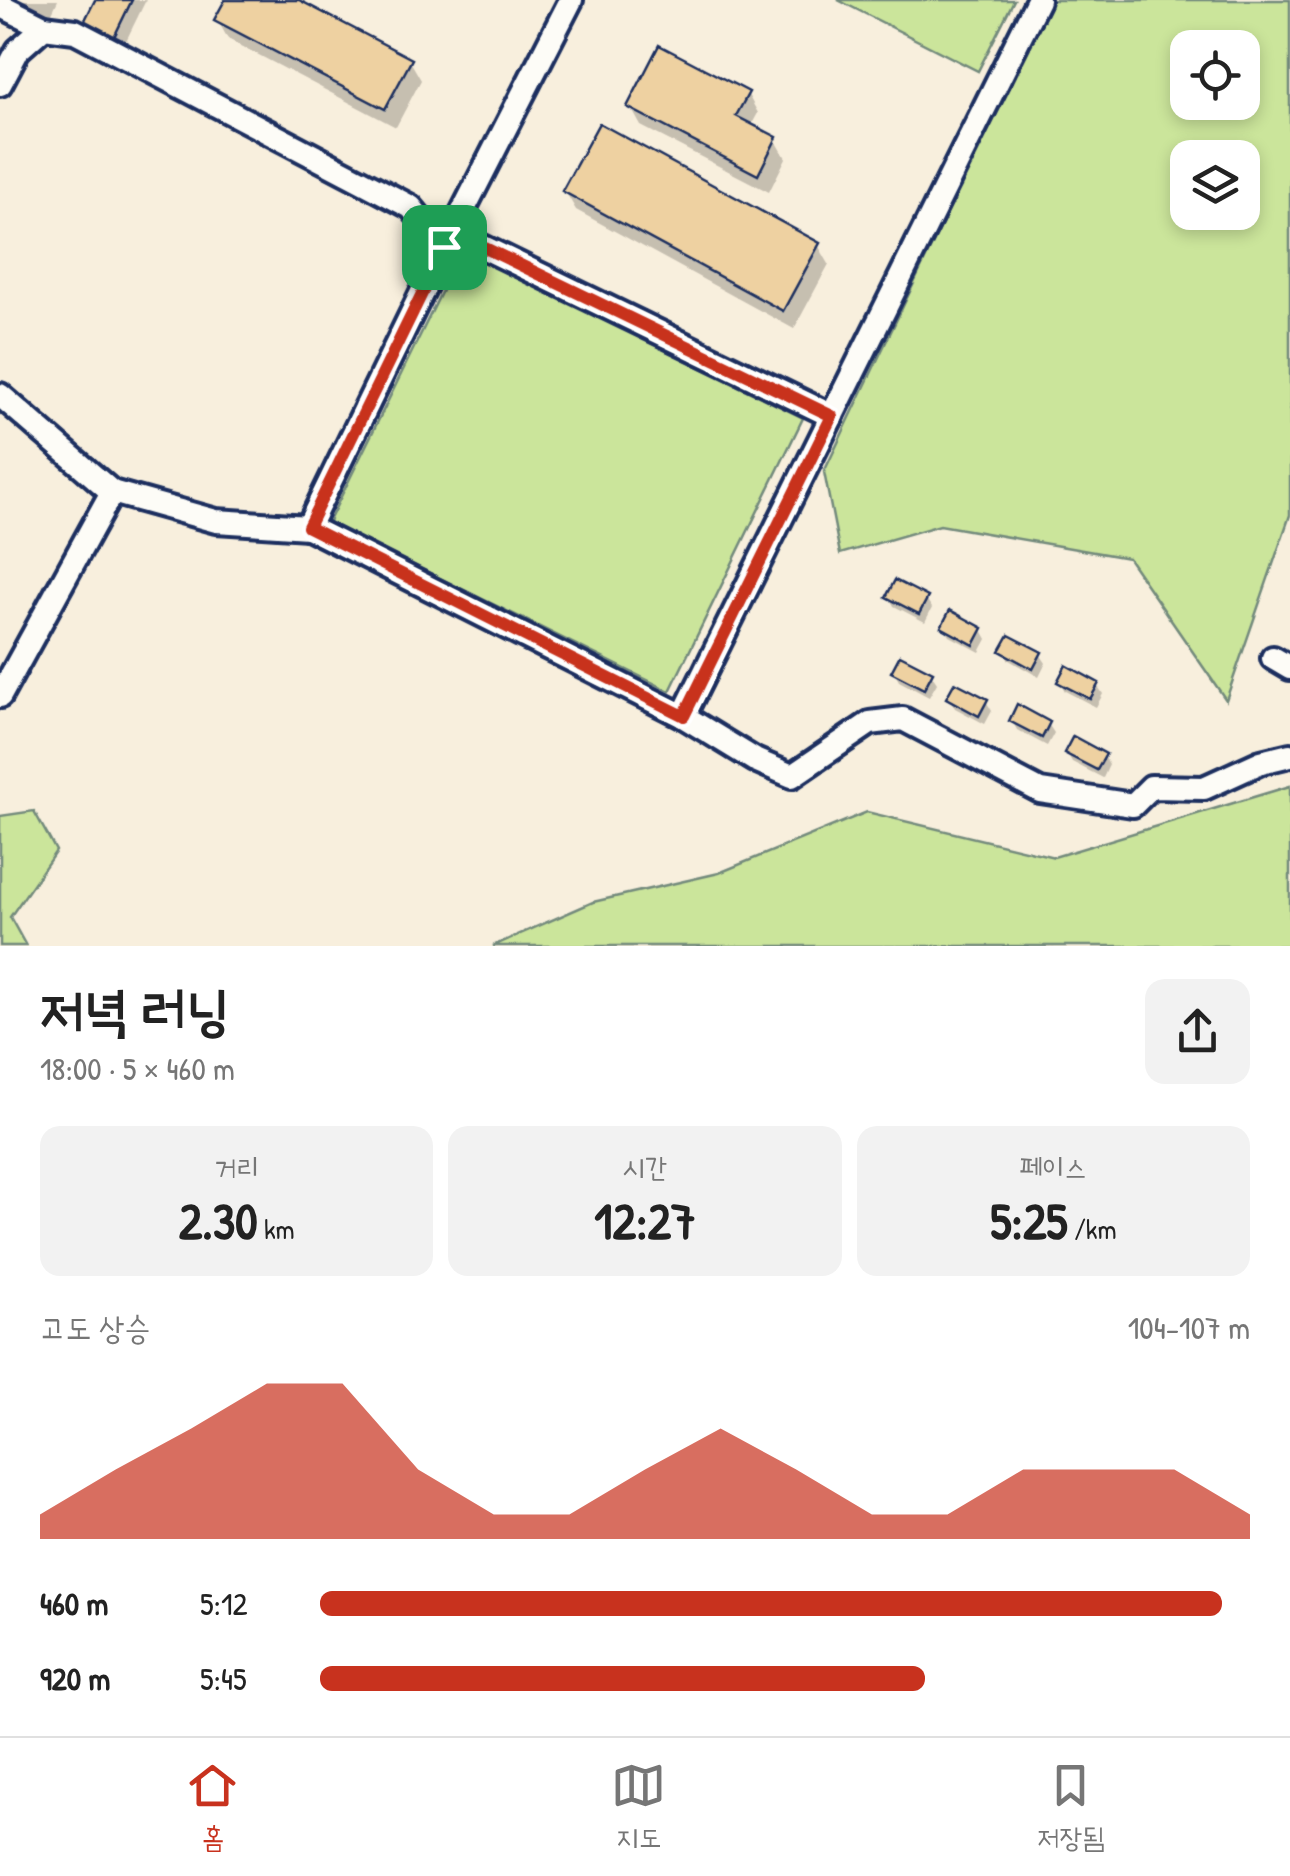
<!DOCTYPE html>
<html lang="ko">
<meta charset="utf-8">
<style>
:root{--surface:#fff;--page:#f2f2f2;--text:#222;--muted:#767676;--line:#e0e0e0;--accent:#c8321e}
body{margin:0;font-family:"Patrick Hand","Poor Story",sans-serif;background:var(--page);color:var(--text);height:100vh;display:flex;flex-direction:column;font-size:38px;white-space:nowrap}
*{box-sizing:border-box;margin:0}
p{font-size:32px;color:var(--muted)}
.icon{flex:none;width:55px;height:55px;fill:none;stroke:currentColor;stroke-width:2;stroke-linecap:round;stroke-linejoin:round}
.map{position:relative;height:946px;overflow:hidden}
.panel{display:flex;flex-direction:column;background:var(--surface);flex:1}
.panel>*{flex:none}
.controls{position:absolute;left:1170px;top:30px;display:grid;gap:20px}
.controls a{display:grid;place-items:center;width:90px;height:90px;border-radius:20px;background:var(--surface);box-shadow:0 5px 15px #0003;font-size:50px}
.pin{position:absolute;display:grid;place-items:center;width:85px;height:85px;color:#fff;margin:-42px;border-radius:20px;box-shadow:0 5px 15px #0006}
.round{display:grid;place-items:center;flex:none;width:105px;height:105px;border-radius:20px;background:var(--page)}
.overview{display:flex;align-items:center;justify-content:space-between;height:170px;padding:0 40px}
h1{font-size:55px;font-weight:700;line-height:75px}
.metrics{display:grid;grid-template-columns:repeat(3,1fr);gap:15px;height:170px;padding:10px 40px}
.metrics div{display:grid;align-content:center;border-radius:20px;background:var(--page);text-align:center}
.metrics b{font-size:50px;font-weight:700}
.metrics small{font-size:28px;font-weight:400}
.metrics p{font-size:28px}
.chart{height:280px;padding:20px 40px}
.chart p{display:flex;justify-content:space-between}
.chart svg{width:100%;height:180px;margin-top:10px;fill:var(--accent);opacity:.7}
ul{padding:0 40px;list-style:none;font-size:32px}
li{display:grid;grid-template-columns:160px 120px 1fr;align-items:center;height:75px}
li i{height:25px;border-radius:12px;background:var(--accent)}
.tabs{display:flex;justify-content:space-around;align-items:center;height:140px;border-top:2px solid var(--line);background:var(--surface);font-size:28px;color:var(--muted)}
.tabs a{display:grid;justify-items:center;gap:5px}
.tabs .active{color:var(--accent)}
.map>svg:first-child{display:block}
.green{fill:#cbe59b;stroke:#738a7c;stroke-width:2.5;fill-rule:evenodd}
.shadow{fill:#0003}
.building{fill:#eed1a1;stroke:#1b2f5e;stroke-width:2.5}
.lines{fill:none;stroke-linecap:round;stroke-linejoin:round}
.minor-casing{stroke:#1b2f5e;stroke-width:30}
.minor{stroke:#fdfcf7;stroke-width:22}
.route-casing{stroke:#fff;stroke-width:20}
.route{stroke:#c8321e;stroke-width:12}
</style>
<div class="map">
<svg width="1290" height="946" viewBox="0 0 1290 946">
<rect width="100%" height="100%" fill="#f8efdd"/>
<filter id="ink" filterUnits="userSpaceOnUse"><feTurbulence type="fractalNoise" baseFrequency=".01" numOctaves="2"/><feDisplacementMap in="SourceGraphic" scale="20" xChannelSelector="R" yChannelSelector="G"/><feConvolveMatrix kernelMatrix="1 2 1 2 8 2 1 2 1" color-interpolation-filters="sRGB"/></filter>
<g filter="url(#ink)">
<g class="green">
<path d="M838,0H1014L978,71Z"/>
<path d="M1049,0H1290V515L1226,700L1128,558L940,525L840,554L824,472ZM1188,48H1242V102H1188ZM1188,158H1242V212H1188Z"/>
<path d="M462,250L803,418L670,691L328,523Z"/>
<path d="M1290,786V946H493L593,902L719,873L867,812L1054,857Z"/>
<path d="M34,811L56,851L10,917L26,946H0V816Z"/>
</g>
<g class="shadow">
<path d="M21,0H58L51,15Z"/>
<path d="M97,0H146L122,49L95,36L87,22Z"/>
<path d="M227,0H294L410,61L421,80L396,127L228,39L217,19Z"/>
<path d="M747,93L758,113L751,126L775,139L786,158L769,192L641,126L630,106Z"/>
<path d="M565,191L818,245L829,264L794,329L576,210Z"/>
<path d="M889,597L926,599L932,608L925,622L894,606Z"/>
<path d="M944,627L982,630L987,639L980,652L950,636Z"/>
<path d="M1003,651L1040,654L1046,663L1039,677L1009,660Z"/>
<path d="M894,672L931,674L937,683L929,697L899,681Z"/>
<path d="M1060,682L1097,685L1103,694L1096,707L1065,691Z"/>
<path d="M949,698L986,701L992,711L985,724L955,708Z"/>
<path d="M1012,721L1048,724L1054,733L1047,746L1017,730Z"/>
<path d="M1067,753L1104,756L1109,765L1103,778L1072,762Z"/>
</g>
<g class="building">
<path d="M95,0H132L114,37L84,22Z"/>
<path d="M225,0H299L412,59L385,109L214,20Z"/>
<path d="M659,45L749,92L736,116L777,137L758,175L627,107Z"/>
<path d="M599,123L820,243L783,311L562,191Z"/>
<path d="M895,580L928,597L919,614L886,597Z"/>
<path d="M950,610L983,628L974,645L941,627Z"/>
<path d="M1009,635L1042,652L1033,669L1000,651Z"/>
<path d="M900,655L933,672L924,689L891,672Z"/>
<path d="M1066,665L1099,683L1090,699L1057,682Z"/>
<path d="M955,682L988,699L979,716L946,698Z"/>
<path d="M1017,704L1050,722L1042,738L1009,721Z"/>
<path d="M1073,736L1106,754L1097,770L1064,753Z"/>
</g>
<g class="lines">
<g class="minor-casing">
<g id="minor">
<path d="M0,5L44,27"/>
<path d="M0,84L18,50L44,27L75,31L411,207L444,247L308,527L216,521L112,492L0,395"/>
<path d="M452,232L832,416"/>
<path d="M446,244L571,0"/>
<path d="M308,527L683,716L1038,0"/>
<path d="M1273,658L1290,668"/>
<path d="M0,696L112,492"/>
<path d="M683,716L755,760L792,776L870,723L903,719L1040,791L1133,805L1151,787L1204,788L1261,762L1290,755"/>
</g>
</g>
<use href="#minor" class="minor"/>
</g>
</g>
<g class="lines" filter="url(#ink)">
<g class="route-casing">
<path id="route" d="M452,232L832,416L684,716L308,527Z"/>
</g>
<use href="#route" class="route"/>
</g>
</svg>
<div class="controls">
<a><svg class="icon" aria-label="locate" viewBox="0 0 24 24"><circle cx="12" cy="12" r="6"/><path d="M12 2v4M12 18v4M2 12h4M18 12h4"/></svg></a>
<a><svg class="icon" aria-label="layers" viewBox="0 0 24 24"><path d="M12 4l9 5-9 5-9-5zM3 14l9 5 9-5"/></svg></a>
</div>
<div class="pin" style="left:444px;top:247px;background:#1e9e55"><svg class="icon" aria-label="arrive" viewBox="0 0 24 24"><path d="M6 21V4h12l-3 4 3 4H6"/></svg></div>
</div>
<section class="panel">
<div class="overview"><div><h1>저녁 러닝</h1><p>18:00 · 5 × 460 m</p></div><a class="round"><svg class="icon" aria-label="share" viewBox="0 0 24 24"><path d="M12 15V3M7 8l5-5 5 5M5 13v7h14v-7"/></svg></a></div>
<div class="metrics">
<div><p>거리</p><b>2.30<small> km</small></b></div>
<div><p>시간</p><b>12:27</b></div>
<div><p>페이스</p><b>5:25<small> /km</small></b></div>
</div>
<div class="chart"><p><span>고도 상승</span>104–107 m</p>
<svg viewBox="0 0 160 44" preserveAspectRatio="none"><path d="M0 44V38L10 27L20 17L30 6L40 6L50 27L60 38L70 38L80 27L90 17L100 27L110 38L120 38L130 27L140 27L150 27L160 38V44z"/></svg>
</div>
<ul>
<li><b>460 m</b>5:12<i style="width:97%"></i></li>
<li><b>920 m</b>5:45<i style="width:65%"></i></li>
</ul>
</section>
<nav class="tabs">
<a class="active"><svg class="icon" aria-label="home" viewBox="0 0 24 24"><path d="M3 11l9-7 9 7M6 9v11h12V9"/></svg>홈</a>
<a><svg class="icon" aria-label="map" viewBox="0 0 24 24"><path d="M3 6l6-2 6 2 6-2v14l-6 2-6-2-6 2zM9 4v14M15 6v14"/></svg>지도</a>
<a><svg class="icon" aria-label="saved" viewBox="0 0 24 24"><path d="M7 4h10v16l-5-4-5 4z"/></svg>저장됨</a>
</nav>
